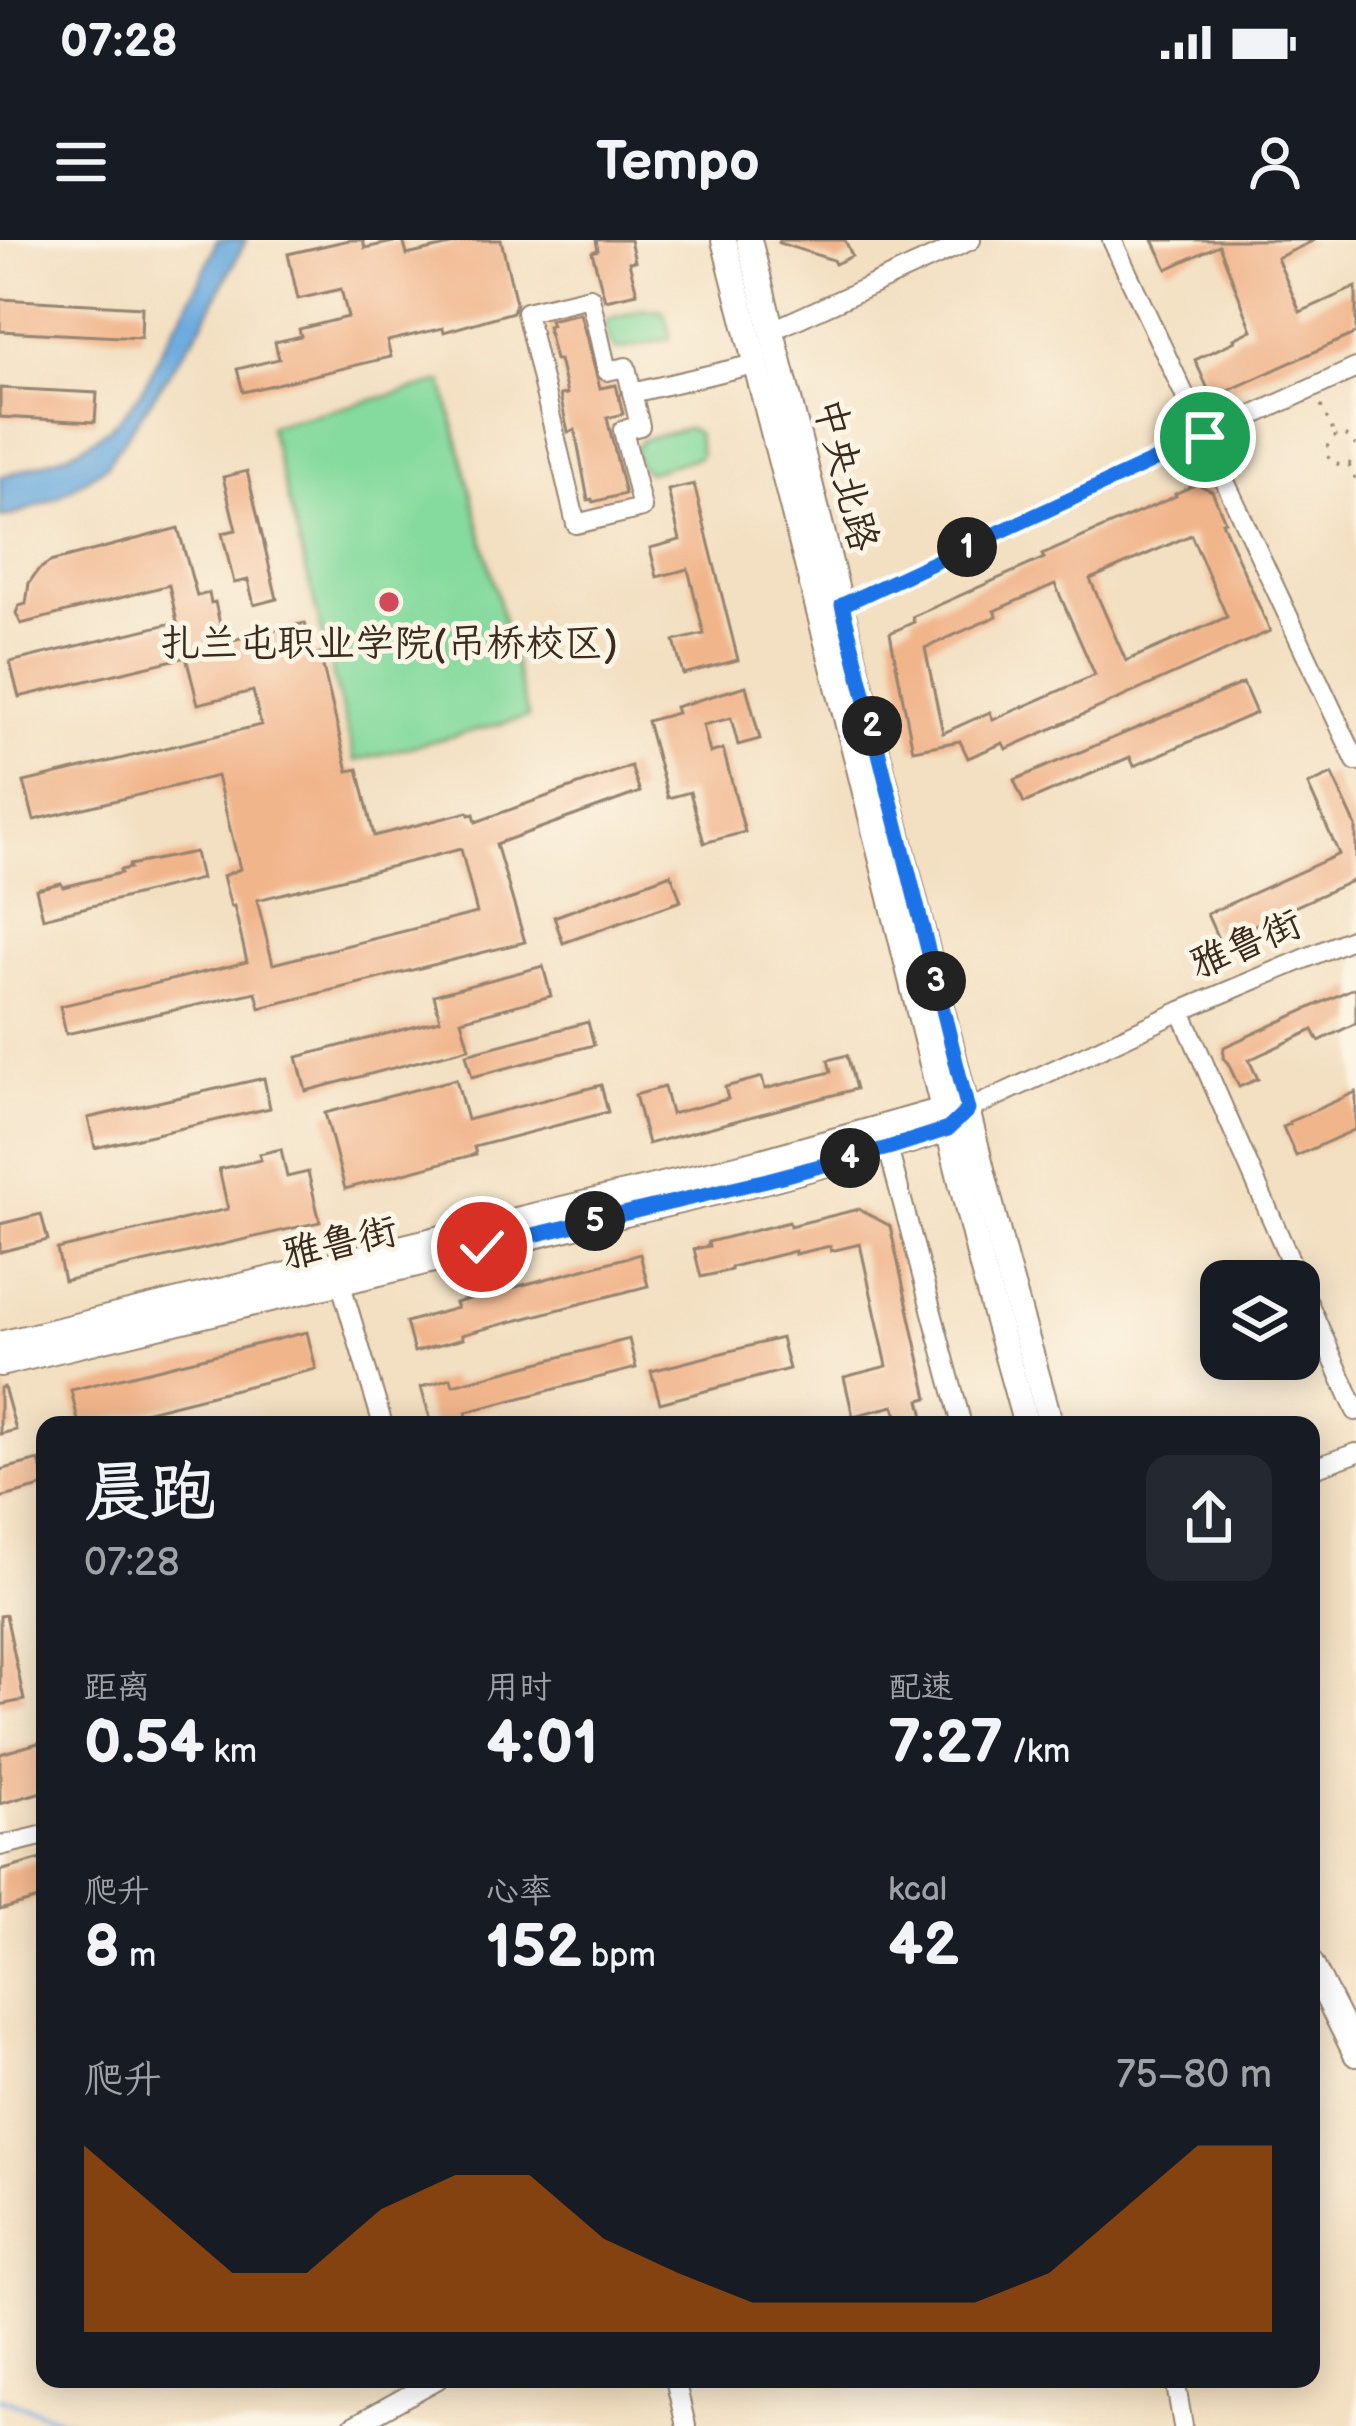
<!DOCTYPE html>
<html lang="zh">
<meta charset="utf-8">
<style>
:root{--surface:#171b24;--page:#242831;--text:#f1f3f6;--muted:#9ea1a6;--accent:#b45309}
body{margin:0;font-family:"Balsamiq Sans","LXGW WenKai TC",sans-serif;background:var(--page);color:var(--text);height:100vh;display:flex;flex-direction:column;font-size:45px;white-space:nowrap}
*{box-sizing:border-box;margin:0}
p{font-size:39px;color:var(--muted)}
.icon{flex:none;width:66px;height:66px;fill:none;stroke:currentColor;stroke-width:2;stroke-linecap:round;stroke-linejoin:round}
.map{position:relative;flex:1;overflow:hidden}
.panel{position:absolute;left:36px;top:1176px;width:1284px;height:972px;display:flex;flex-direction:column;background:var(--surface);border-radius:24px;box-shadow:0 6px 30px #0003}
.panel>*{flex:none}
.buttons{position:absolute;left:1200px;top:1020px;display:grid;gap:24px}
.buttons a{display:grid;place-items:center;width:120px;height:120px;border-radius:24px;background:var(--surface);box-shadow:0 6px 30px #0003;font-size:60px}
.pin{position:absolute;display:grid;place-items:center;width:102px;height:102px;color:#fff;margin:-51px;border:6px solid #fff;border-radius:50%;box-shadow:0 3px 12px #0007}
.km{position:absolute;width:60px;height:60px;margin:-30px;border-radius:50%;background:#222;color:#fff;font-size:33px;line-height:60px;text-align:center}
.round{display:grid;place-items:center;flex:none;width:126px;height:126px;border-radius:24px;background:var(--page)}
.headline{display:flex;align-items:center;justify-content:space-between;height:204px;padding:0 48px}
h1{font-size:66px;font-weight:800;line-height:90px}
.figures{display:grid;grid-template-columns:repeat(3,1fr);gap:18px;height:204px;padding:12px 48px}
.figures div{display:grid;align-content:center}
.figures b{font-size:60px;font-weight:800}
.figures small{font-size:33px;font-weight:400}
.figures p{font-size:33px}
.chart{height:336px;padding:24px 48px}
.chart p{display:flex;justify-content:space-between}
.chart svg{width:100%;height:216px;margin-top:12px;fill:var(--accent);opacity:.7}
.status{display:flex;justify-content:space-between;align-items:center;height:84px;padding:0 60px;background:var(--surface);direction:ltr}
.status svg{height:33px;fill:currentColor}
header{display:flex;justify-content:space-between;align-items:center;height:156px;padding:0 48px;background:var(--surface);font-size:54px;font-weight:800}
.map>svg:first-child{display:block}
.green{fill:#85da9e;stroke:#60825e;stroke-width:3}
.water{fill:#6baade;stroke:#536a7e;stroke-width:3}
.lines{fill:none;stroke-linecap:round;stroke-linejoin:round}
.stream{stroke:#6baade;stroke-width:4.5}
.building{fill:#f1b58c;fill-rule:evenodd}
.minor-casing{stroke:#978470;stroke-width:22}
.major-casing{stroke:#978470;stroke-width:28}
.path{stroke:#978470;stroke-width:3;stroke-dasharray:3 9;stroke-linecap:butt}
.minor{stroke:#fff;stroke-width:18}
.major{stroke:#fff;stroke-width:24}
.route-casing{stroke:#fff;stroke-width:24}
.route{stroke:#1a73e8;stroke-width:15}
.poi-dot{fill:#d1495b;stroke:#fcf5e5;stroke-width:4.5}
.labels{text-anchor:middle;dominant-baseline:central;stroke-width:10;stroke-linejoin:round;paint-order:stroke}
.street-label{font-size:39px;fill:#3b2a1e;stroke:#fcf5e5}
.poi-label{font-size:39px;fill:#3b2a1e;stroke:#fcf5e5}
</style>
<div class="status"><b>07:28</b><svg viewBox="0 0 49 12"><path d="M0 12V9h3v3zM5 12V6h3v6zM10 12V3h3v9zM15 12V0h3v12zM26 1h20v11H26zM47 4h2v5h-2z"/></svg></div>
<header><svg class="icon" aria-label="menu" viewBox="0 0 24 24"><path d="M4 6h16M4 12h16M4 18h16"/></svg>Tempo<svg class="icon" aria-label="person" viewBox="0 0 24 24"><circle cx="12" cy="8" r="4"/><path d="M4 21q1-7 8-7t8 7"/></svg></header>
<div class="map">
<svg width="1356" height="2186" viewBox="0 0 1356 2186">
<rect width="100%" height="100%" fill="#fcf5e5"/>
<filter id="ink" filterUnits="userSpaceOnUse"><feTurbulence type="fractalNoise" baseFrequency=".00833" numOctaves="2"/><feDisplacementMap in="SourceGraphic" scale="24" xChannelSelector="R" yChannelSelector="G"/><feConvolveMatrix kernelMatrix="1 2 1 2 8 2 1 2 1" color-interpolation-filters="sRGB"/></filter>
<filter id="wash" filterUnits="userSpaceOnUse"><feTurbulence type="fractalNoise" baseFrequency=".004" numOctaves="4" result="noise"/><feDisplacementMap in="SourceGraphic" scale="48" xChannelSelector="R" yChannelSelector="G"/><feGaussianBlur stdDeviation="2.7" result="paint"/><feColorMatrix in="noise" values="0 0 0 0 0 0 0 0 0 0 0 0 0 0 0 0 0 1.4 0 .05"/><feComposite in="paint" operator="in"/></filter>
<g filter="url(#wash)">
<rect width="100%" height="100%" fill="#f3dfc1"/>
<g class="green">
<path d="M645,69L663,71L670,92L669,99L618,110L613,108L605,86L607,79Z"/>
<path d="M443,142L528,477L355,521L269,186Z"/>
<path d="M688,188L697,193L701,214L699,217L648,232L639,226L635,211L641,200Z"/>
</g>
<path class="water" d="M217,0H246L200,88L106,226L57,258L15,275L0,277V237C63,217 110,205 146,143C154,130 158,114 166,101C186,68 204,36 217,0Z"/>
<g class="lines">
<path class="stream" d="M0,2158L81,2186"/>
</g>
<g id="blocks">
<g class="building">
<path d="M349,0H363L365,8L403,0L407,15L472,0H501L516,63L513,72L444,92L443,88L387,101L391,117L243,152L237,129L279,119L275,102L301,96L299,89L348,77L341,49L298,59L288,14Z"/>
<path d="M596,0H630L635,21L629,22L637,53L605,60L592,12L598,10Z"/>
<path d="M780,0H845L852,16L835,24L833,20L779,3Z"/>
<path d="M1153,0H1315L1277,18L1300,72L1356,47V93L1212,158L1195,120L1235,101L1234,99L1252,90L1219,5L1167,29Z"/>
<path d="M0,59L142,67L141,98L0,91Z"/>
<path d="M580,73L600,148L616,145L623,174L607,178L625,254L593,262L592,259L588,260L575,190L568,192L560,155L567,154L559,120H555L547,86L551,85L549,80Z"/>
<path d="M0,148L97,153L95,182L0,177Z"/>
<path d="M247,231L277,359L254,365L248,340L234,343L222,293L236,290L223,237Z"/>
<path d="M694,244L738,420L683,434L674,401L704,394L688,329L657,337L650,308L680,300L668,250Z"/>
<path d="M1197,244L1212,251L1225,281L1222,282L1270,391L1006,509L1003,503L968,518L960,501L913,510L890,393L914,382L912,377L1044,318L1042,315L1176,256L1175,254ZM1191,295L1227,377L1126,421L1090,339ZM1055,344L1095,435L993,480L990,472L943,493L925,408L997,376L994,371Z"/>
<path d="M178,288L197,356L209,353L211,363L215,362L224,402L305,383L313,416L320,414L348,531L358,529L374,596L468,572L469,575L474,574L476,582L631,526L640,552L496,604L525,702L260,768L256,752L66,794L60,766L247,722L234,666L231,667L223,636L240,629L217,536L34,580L24,542L261,485L253,451L198,464L186,417L19,457L10,422L177,382L169,345L21,384L16,373L19,366L26,364L29,343L38,330L50,322ZM461,609L477,673L273,724L257,660Z"/>
<path d="M1243,443L1256,473L1134,526L1130,517L1024,563L1014,540Z"/>
<path d="M746,446L760,499L738,505L731,478L703,485L710,513L723,509L745,592L704,603L690,552L668,558L647,481L677,473L675,467Z"/>
<path d="M1332,534L1356,586V639L1219,701L1207,674L1339,614L1308,545Z"/>
<path d="M195,612L201,639L43,678L36,649L61,643L63,647L121,633L120,630L130,628L129,625Z"/>
<path d="M671,634L681,661L563,703L554,677Z"/>
<path d="M543,726L551,756L461,780L469,808L306,851L297,817L440,780L434,755Z"/>
<path d="M1356,747V783L1319,801L1313,790L1249,820L1258,839L1239,847L1228,823L1223,818L1224,807Z"/>
<path d="M588,782L594,805L472,837L466,814Z"/>
<path d="M847,815L856,849L648,904L635,855L664,847L671,874L728,859L725,847L762,837L765,849L831,832L828,820Z"/>
<path d="M264,838L270,868L95,908L88,878Z"/>
<path d="M456,839L467,880L601,845L608,872L474,907L476,914L345,949L325,873Z"/>
<path d="M1356,852V889L1296,916L1283,887L1290,884L1289,882Z"/>
<path d="M281,909L287,937L308,932L320,982L64,1041L57,1009L228,969L219,929L261,920L259,914Z"/>
<path d="M859,969L890,986L928,1158L920,1160L926,1185H900L894,1166L853,1176L844,1137L887,1126L860,1004L831,1011L830,1006L795,1014V1011L731,1027V1030L701,1037L694,1009L709,1006L708,1002L789,982L790,986Z"/>
<path d="M41,974L48,1000L0,1012V984Z"/>
<path d="M640,1014L648,1046L461,1095L463,1099L414,1112L406,1082L457,1068L455,1063Z"/>
<path d="M307,1092L316,1129L92,1185H79L71,1150Z"/>
<path d="M781,1098L789,1129L660,1163L651,1131Z"/>
<path d="M629,1099L636,1128L466,1172L469,1185H432L421,1147L451,1138L453,1145Z"/>
<path d="M4,1147L16,1190L0,1194V1148Z"/>
<path d="M39,1220L45,1246L0,1258V1230Z"/>
<path d="M6,1375L24,1460L0,1465V1376Z"/>
<path d="M45,1501V1551L0,1564V1514Z"/>
<path d="M45,1618V1657L0,1670V1631Z"/>
</g>
</g>
</g>
<g filter="url(#ink)">
<use href="#blocks" fill-opacity="0" stroke="#978470" stroke-width="3"/>
<g class="lines">
<g class="minor-casing">
<g id="minor">
<path d="M1112,0L1356,521"/>
<path d="M590,57L607,131L626,127L640,186L623,190L642,268L576,284L526,72Z"/>
<path d="M771,91L971,0"/>
<path d="M632,153L755,124"/>
<path d="M842,365L1356,128"/>
<path d="M1181,771L1299,1041"/>
<path d="M967,870L1181,771L1356,697"/>
<path d="M888,908L962,1185"/>
<path d="M340,1041L383,1185"/>
<path d="M1299,1042L1356,1171"/>
<path d="M1311,1229L1356,1213"/>
<path d="M0,1606L45,1595"/>
<path d="M675,2139L686,2186"/>
<path d="M1175,2139L1183,2186"/>
<path d="M353,2186L438,2139"/>
</g>
</g>
<g class="major-casing">
<g id="major">
<path d="M724,0L859,528L982,1027L1026,1185"/>
<path d="M749,0L1005,1021L1051,1185"/>
<path d="M0,1104L762,921L943,870H959"/>
<path d="M0,1124L767,940L914,900L948,889L956,881"/>
<path d="M1311,1724L1356,1814"/>
</g>
</g>
<g class="path">
<path d="M1321,166L1335,195"/>
<path d="M1356,206L1347,196H1336C1318,208 1328,229 1349,224L1356,216"/>
<path d="M1349,225L1356,240"/>
</g>
<use href="#minor" class="minor"/>
<use href="#major" class="major"/>
</g>
</g>
<g class="lines" filter="url(#ink)">
<g class="route-casing">
<path id="route" d="M482,1007L767,940L888,908L948,889L968,870L842,365L1205,197"/>
</g>
<use href="#route" class="route"/>
</g>
<circle class="poi-dot" cx="389" cy="362" r="12"/>
<g class="labels">
<g class="street-label">
<text transform="translate(845 235) rotate(76)">中央北路</text>
<text transform="translate(1246 705) rotate(-23)">雅鲁街</text>
<text transform="translate(340 1004) rotate(-13)">雅鲁街</text>
</g>
<g class="poi-label">
<text x="389" y="404">扎兰屯职业学院(吊桥校区)</text>
</g>
</g>
</svg>
<div class="buttons">
<a><svg class="icon" aria-label="layers" viewBox="0 0 24 24"><path d="M12 4l9 5-9 5-9-5zM3 14l9 5 9-5"/></svg></a>
</div>
<div class="pin" style="left:1205px;top:197px;background:#1e9e55"><svg class="icon" aria-label="arrive" viewBox="0 0 24 24"><path d="M6 21V4h12l-3 4 3 4H6"/></svg></div>
<div class="pin" style="left:482px;top:1007px;background:#d93025"><svg class="icon" aria-label="check" viewBox="0 0 24 24"><path d="M5 12l5 5 9-10"/></svg></div>
<b class="km" style="left:967px;top:307px">1</b>
<b class="km" style="left:872px;top:486px">2</b>
<b class="km" style="left:936px;top:741px">3</b>
<b class="km" style="left:850px;top:918px">4</b>
<b class="km" style="left:595px;top:981px">5</b>
<section class="panel">
<div class="headline"><div><h1>晨跑</h1><p>07:28</p></div><a class="round"><svg class="icon" aria-label="share" viewBox="0 0 24 24"><path d="M12 15V3M7 8l5-5 5 5M5 13v7h14v-7"/></svg></a></div>
<div class="figures">
<div><p>距离</p><b>0.54<small> km</small></b></div>
<div><p>用时</p><b>4:01</b></div>
<div><p>配速</p><b>7:27<small> /km</small></b></div>
</div>
<div class="figures">
<div><p>爬升</p><b>8<small> m</small></b></div>
<div><p>心率</p><b>152<small> bpm</small></b></div>
<div><p>kcal</p><b>42</b></div>
</div>
<div class="chart"><p><span>爬升</span>75–80 m</p>
<svg viewBox="0 0 160 44" preserveAspectRatio="none"><path d="M0 44V6L10 19L20 32L30 32L40 19L50 12L60 12L70 25L80 32L90 38L100 38L110 38L120 38L130 32L140 19L150 6L160 6V44z"/></svg>
</div>
</section>
</div>
